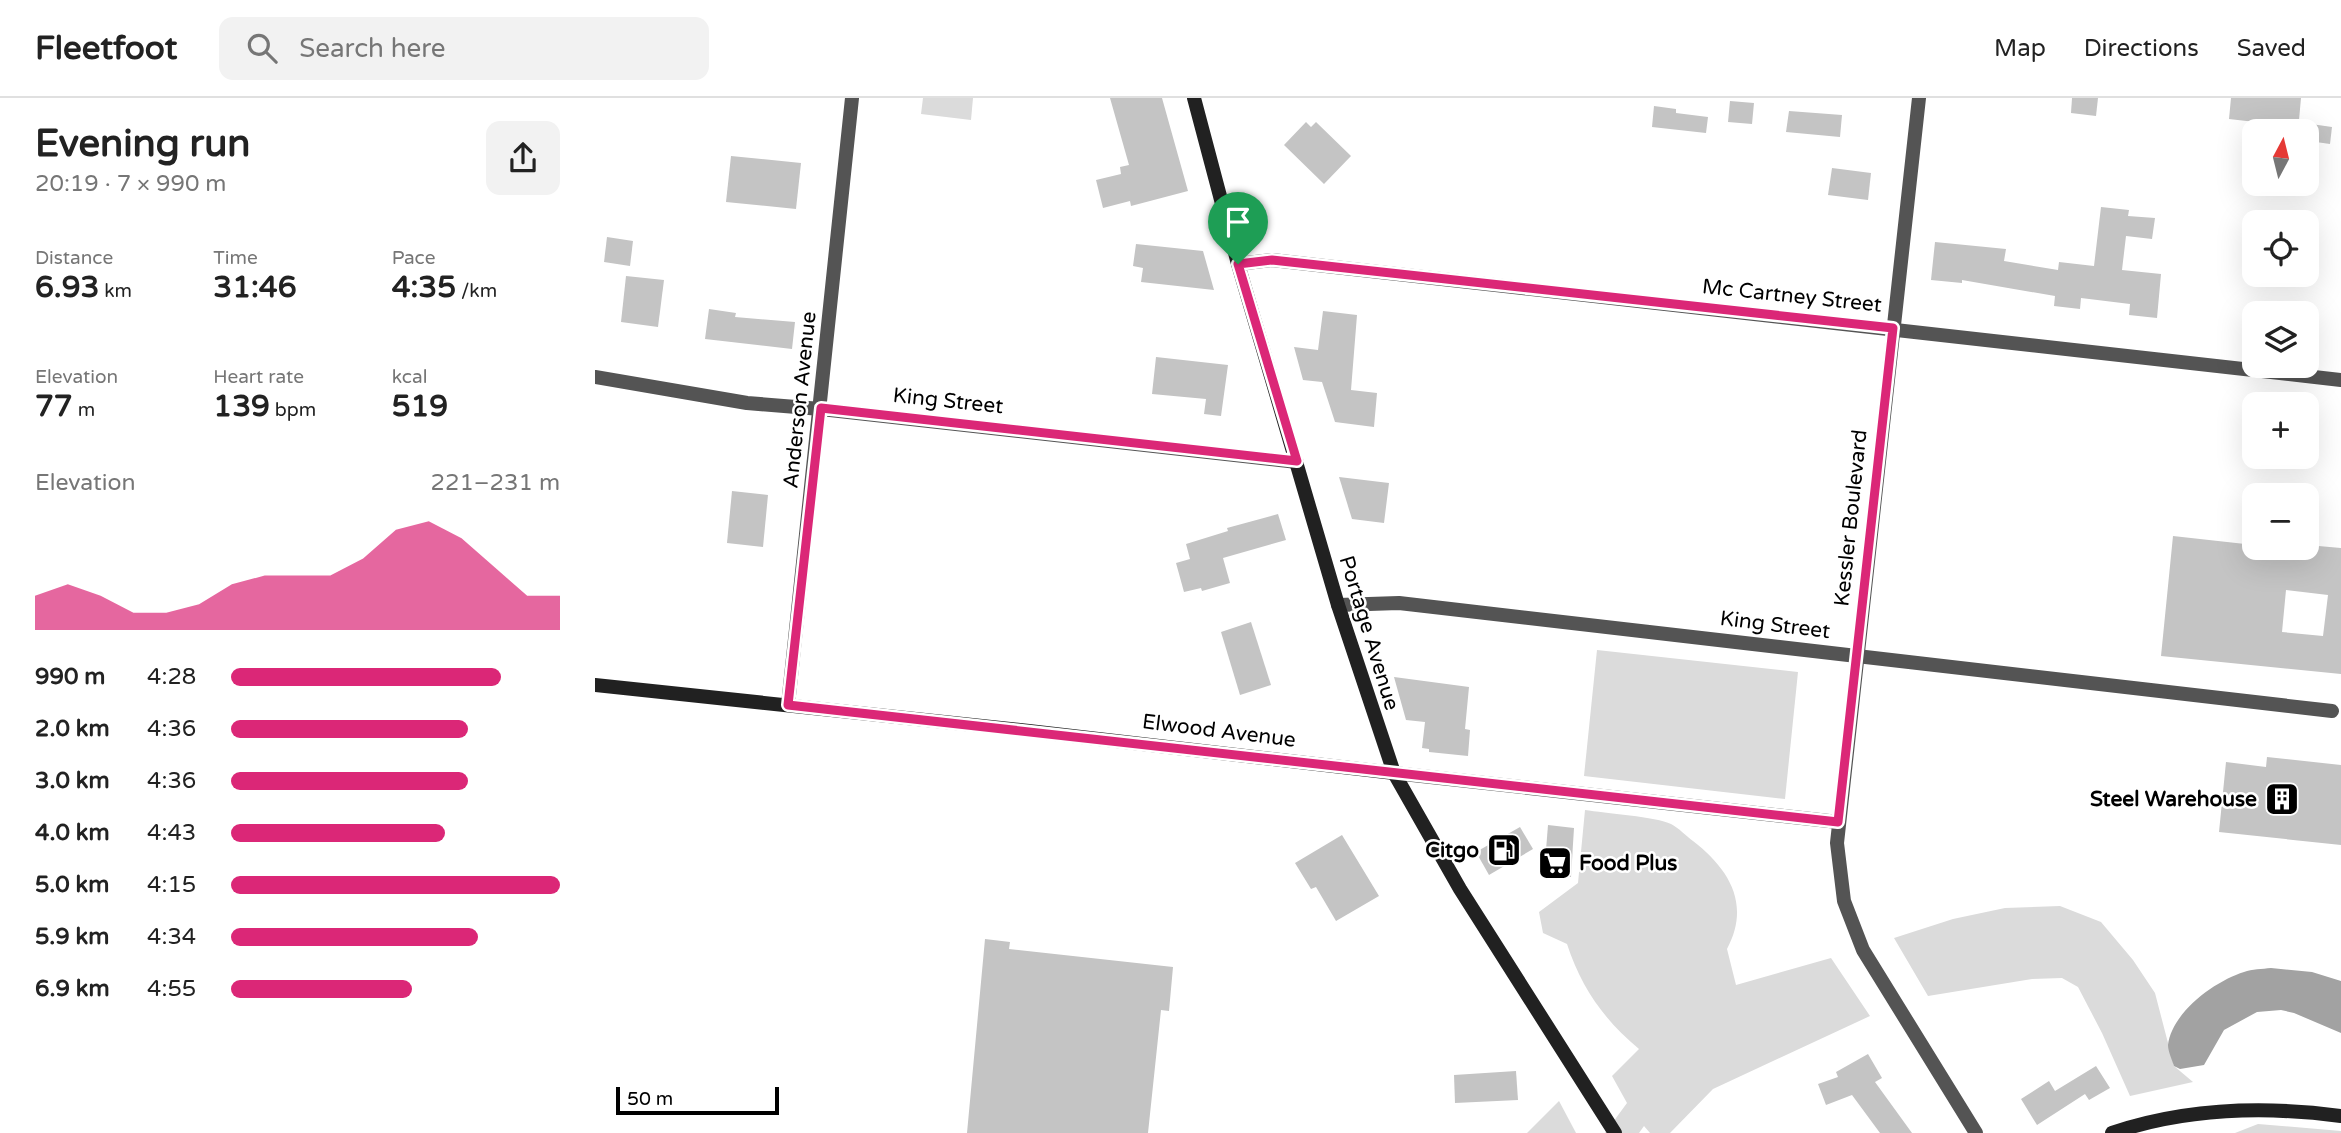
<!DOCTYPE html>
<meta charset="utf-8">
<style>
:root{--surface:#fff;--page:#f2f2f2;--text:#222;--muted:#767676;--line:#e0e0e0;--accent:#db2777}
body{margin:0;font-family:"Varela Round",sans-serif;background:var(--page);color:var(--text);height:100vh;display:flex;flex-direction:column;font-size:26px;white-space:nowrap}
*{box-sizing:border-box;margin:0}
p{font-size:23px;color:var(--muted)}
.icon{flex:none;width:38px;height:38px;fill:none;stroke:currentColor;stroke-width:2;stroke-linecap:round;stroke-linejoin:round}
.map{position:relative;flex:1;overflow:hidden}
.panel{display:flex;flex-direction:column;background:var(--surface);width:595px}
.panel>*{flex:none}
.needle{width:46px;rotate:7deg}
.tools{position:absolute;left:1647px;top:21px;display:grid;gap:14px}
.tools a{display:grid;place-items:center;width:77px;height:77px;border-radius:14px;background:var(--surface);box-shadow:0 7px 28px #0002;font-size:35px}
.scale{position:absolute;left:21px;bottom:18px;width:163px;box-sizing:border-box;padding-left:7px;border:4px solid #000;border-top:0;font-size:19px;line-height:24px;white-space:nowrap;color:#000;-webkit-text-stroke:5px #fff;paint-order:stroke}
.pin{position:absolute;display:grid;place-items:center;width:60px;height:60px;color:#fff;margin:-72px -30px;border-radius:50% 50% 50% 0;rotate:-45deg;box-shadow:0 0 7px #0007}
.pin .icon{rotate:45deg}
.round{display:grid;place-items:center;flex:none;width:74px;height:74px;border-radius:14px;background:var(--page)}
.overview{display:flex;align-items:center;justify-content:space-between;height:119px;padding:0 35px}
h1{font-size:38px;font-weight:800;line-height:52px}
.stats{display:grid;grid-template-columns:repeat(3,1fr);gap:10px;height:119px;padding:7px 35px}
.stats div{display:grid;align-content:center}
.stats b{font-size:30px;font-weight:800}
.stats small{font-size:19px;font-weight:400}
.stats p{font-size:19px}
.chart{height:196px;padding:14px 35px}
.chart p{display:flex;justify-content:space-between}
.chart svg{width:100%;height:126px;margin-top:7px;fill:var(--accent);opacity:.7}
ul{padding:0 35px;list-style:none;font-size:23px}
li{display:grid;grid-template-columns:112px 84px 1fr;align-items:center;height:52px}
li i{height:18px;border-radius:9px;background:var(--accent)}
header{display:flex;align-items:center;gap:42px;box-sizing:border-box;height:98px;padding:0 35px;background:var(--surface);border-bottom:2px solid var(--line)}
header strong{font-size:33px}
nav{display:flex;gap:38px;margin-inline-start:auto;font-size:24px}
.search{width:490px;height:63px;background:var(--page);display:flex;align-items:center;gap:18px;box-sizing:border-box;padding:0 24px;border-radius:14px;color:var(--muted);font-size:26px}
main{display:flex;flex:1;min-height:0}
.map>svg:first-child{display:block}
.green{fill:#dbdbdb}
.water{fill:#a2a2a2}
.building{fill:#c4c4c4;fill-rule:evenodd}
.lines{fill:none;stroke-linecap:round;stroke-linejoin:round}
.street{stroke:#545454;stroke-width:14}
.secondary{stroke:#212121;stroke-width:14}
.route-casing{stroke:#fff;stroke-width:14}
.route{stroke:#db2777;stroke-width:9}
.labels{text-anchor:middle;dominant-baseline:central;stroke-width:5;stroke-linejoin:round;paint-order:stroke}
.street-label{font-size:21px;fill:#000;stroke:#fff}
.poi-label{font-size:21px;font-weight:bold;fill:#000;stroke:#fff;text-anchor:end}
</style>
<header>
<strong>Fleetfoot</strong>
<div class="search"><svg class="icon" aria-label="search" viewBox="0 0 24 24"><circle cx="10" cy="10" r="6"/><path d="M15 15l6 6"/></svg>Search here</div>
<nav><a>Map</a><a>Directions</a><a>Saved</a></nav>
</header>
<main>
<section class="panel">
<div class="overview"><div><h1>Evening run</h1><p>20:19 · 7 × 990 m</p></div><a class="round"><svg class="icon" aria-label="share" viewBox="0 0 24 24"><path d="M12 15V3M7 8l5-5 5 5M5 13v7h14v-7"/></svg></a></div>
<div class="stats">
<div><p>Distance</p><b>6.93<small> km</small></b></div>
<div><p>Time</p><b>31:46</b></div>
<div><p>Pace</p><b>4:35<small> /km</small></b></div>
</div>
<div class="stats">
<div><p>Elevation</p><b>77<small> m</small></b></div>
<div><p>Heart rate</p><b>139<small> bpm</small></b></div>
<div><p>kcal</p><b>519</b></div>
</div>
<div class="chart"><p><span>Elevation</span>221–231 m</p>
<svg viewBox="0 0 160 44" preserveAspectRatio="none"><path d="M0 44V32L10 28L20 32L30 38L40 38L50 35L60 28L70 25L80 25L90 25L100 19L110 9L120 6L130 12L140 22L150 32L160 32V44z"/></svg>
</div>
<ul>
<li><b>990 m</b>4:28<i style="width:82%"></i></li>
<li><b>2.0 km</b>4:36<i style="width:72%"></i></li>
<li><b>3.0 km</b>4:36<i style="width:72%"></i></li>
<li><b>4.0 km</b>4:43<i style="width:65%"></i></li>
<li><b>5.0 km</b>4:15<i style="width:100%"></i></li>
<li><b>5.9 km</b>4:34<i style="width:75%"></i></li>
<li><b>6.9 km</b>4:55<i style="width:55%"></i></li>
</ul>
</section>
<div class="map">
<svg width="1746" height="1035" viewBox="0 0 1746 1035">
<rect width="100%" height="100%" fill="#fff"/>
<g class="green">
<path d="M328,0H378L376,22L326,16Z"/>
<path d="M1002,552L1203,574L1190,701L989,678Z"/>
<path d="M990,712C1009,715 1062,719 1076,726C1084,730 1091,738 1098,743C1134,771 1156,806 1132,851L1141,887L1236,860L1275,918L1118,991L1075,1035H1055L1049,1028L1044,1035H1010L1032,1005L1017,978L1044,951C1009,922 986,889 972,846L948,835L944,814L983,785Z"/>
<path d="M1465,808L1506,824L1538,862L1560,895L1579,968L1598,984L1535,998L1507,935L1483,889L1467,880L1437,881L1333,898L1299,840L1358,821L1410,810Z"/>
<path d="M964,1003L981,1035H932Z"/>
<path d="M1663,1026L1746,1033V1035H1640Z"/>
</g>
<path class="water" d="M1676,870L1717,874L1746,883V935L1699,915L1686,912L1662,914L1629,932L1609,967L1585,971L1579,968C1577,962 1573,953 1573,947C1577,914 1620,883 1649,874C1657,871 1667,871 1676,870Z"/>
<g class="building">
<path d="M515,0H567L593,93L536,108L535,103L508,110L501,82L526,76L525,69L534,67Z"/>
<path d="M1477,0H1503L1501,18L1476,15Z"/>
<path d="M1636,0H1706L1703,33H1668L1669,25L1634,21Z"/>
<path d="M1135,3L1159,5L1157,26L1133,24Z"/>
<path d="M1059,8L1081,11V15L1113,19L1111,35L1057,29Z"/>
<path d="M1194,13L1247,17L1245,39L1191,34Z"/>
<path d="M711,24L716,29L721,24L756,58L729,86L689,47Z"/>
<path d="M1716,26L1737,29L1735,46L1714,43Z"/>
<path d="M136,58L206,65L201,111L131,104Z"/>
<path d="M1237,70L1276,75L1273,102L1233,97Z"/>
<path d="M1506,109L1534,112L1533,118L1560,120L1557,141L1531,138L1527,172L1566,176L1562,220L1534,217L1535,206L1486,200L1485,211L1459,208L1460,198L1367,182V185L1336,182L1340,144L1411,151L1409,163L1463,172L1464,164L1499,168Z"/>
<path d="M12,139L38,143L35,168L9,164Z"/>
<path d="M541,146L608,153L619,192L546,184L548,170L538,168Z"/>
<path d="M31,178L69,182L63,229L26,224Z"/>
<path d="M114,211L141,215L140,219L200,224L197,251L110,241Z"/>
<path d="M728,213L762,217L756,292L782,295L779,329L740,324L727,284L708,282L699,249L723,252Z"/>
<path d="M561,259L633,267L626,318L609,316L611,301L557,296Z"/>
<path d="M744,379L794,385L789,425L757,421Z"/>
<path d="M137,393L173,397L168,449L132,445Z"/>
<path d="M683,416L691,442L628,460L635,485L607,493L606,490L589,494L581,465L595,461L591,446L633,433L632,430Z"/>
<path d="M1578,438L1659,447V450H1712V447L1746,450V576L1566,558ZM1691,492L1733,497L1728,538L1687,534Z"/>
<path d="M656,524L676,587L645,597L626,534Z"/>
<path d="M799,579L874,589L870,631L875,632L873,658L834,654V651L827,650L830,624L811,622Z"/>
<path d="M1672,659L1746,667V747L1624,734L1631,664L1671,669Z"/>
<path d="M953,727L979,730L976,779L949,777Z"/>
<path d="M925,729L938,751L894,777L881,754Z"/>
<path d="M747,737L784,798L741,823L721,789L716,791L700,765Z"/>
<path d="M390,841L415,844L414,851L578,869L574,913L566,912L553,1035H372Z"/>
<path d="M1273,956L1287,980L1280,984L1317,1035H1285L1257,997L1231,1007L1223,986L1243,979L1241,974Z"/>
<path d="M1501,968L1515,990L1494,1002L1490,996L1442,1027L1426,1001L1454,983L1460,993Z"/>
<path d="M921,973L923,1002L860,1005L859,977Z"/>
</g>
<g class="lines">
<g class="street">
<path d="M1324,0L1242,745L1249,803L1268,852L1381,1035"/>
<path d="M643,166L677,162L1746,282"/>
<path d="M0,279L152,305L226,311L702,364"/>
<path d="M743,507L804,505L1737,613"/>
<path d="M193,607L257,0"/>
<path d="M799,675L1243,724"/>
</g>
<g class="secondary">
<path d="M599,0L643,166L743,507L799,675L865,791L1020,1035"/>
<path d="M0,587L434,633L799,675"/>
<path d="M1517,1035C1591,1010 1670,1008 1746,1018"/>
</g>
</g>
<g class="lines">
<g class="route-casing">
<path id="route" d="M677,162L1298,230L1243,724L193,607L226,310L702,363L643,166Z"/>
</g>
<use href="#route" class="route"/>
</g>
<defs>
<g id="building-square" transform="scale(1.75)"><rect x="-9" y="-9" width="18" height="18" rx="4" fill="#000" stroke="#fff"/><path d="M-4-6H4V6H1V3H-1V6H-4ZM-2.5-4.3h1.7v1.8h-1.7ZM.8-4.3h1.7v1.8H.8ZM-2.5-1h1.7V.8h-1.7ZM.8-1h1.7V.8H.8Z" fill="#fff"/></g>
<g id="fuel-square" transform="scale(1.75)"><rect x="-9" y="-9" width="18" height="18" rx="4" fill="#000" stroke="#fff"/><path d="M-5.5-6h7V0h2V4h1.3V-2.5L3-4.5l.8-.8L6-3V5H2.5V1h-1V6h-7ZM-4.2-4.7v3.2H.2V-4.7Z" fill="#fff"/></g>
<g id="supermarket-square" transform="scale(1.75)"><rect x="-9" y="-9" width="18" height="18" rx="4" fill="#000" stroke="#fff"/><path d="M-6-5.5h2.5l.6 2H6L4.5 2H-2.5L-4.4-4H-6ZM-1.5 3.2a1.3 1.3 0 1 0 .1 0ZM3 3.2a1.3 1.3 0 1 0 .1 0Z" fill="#fff"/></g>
</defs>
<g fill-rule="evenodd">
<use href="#building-square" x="1687" y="701"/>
<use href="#fuel-square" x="909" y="752"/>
<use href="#supermarket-square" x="960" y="765"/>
</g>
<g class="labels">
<g class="street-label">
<text transform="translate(1197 198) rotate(6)">Mc Cartney Street</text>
<text transform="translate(205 302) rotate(-84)">Anderson Avenue</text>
<text transform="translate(353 303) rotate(6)">King Street</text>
<text transform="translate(1256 420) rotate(-84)">Kessler Boulevard</text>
<text transform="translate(1180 527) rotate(7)">King Street</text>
<text transform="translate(774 535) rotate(73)">Portage Avenue</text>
<text transform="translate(624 633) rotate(7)">Elwood Avenue</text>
</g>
<g class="poi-label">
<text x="1662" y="701">Steel Warehouse</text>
<text x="884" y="752">Citgo</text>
<text x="984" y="765" text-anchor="start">Food Plus</text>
</g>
</g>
</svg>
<div class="tools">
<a><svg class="needle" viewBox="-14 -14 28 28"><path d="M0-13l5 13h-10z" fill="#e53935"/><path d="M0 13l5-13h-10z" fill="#767676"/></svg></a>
<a><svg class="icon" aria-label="locate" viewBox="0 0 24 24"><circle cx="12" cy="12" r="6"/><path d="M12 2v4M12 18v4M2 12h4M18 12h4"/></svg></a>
<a><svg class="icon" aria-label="layers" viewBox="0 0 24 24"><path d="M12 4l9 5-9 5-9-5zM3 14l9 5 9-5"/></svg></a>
<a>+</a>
<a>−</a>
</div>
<div class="scale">50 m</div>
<div class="pin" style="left:643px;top:166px;background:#1e9e55"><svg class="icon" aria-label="arrive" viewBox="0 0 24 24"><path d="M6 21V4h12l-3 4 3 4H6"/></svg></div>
</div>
</main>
